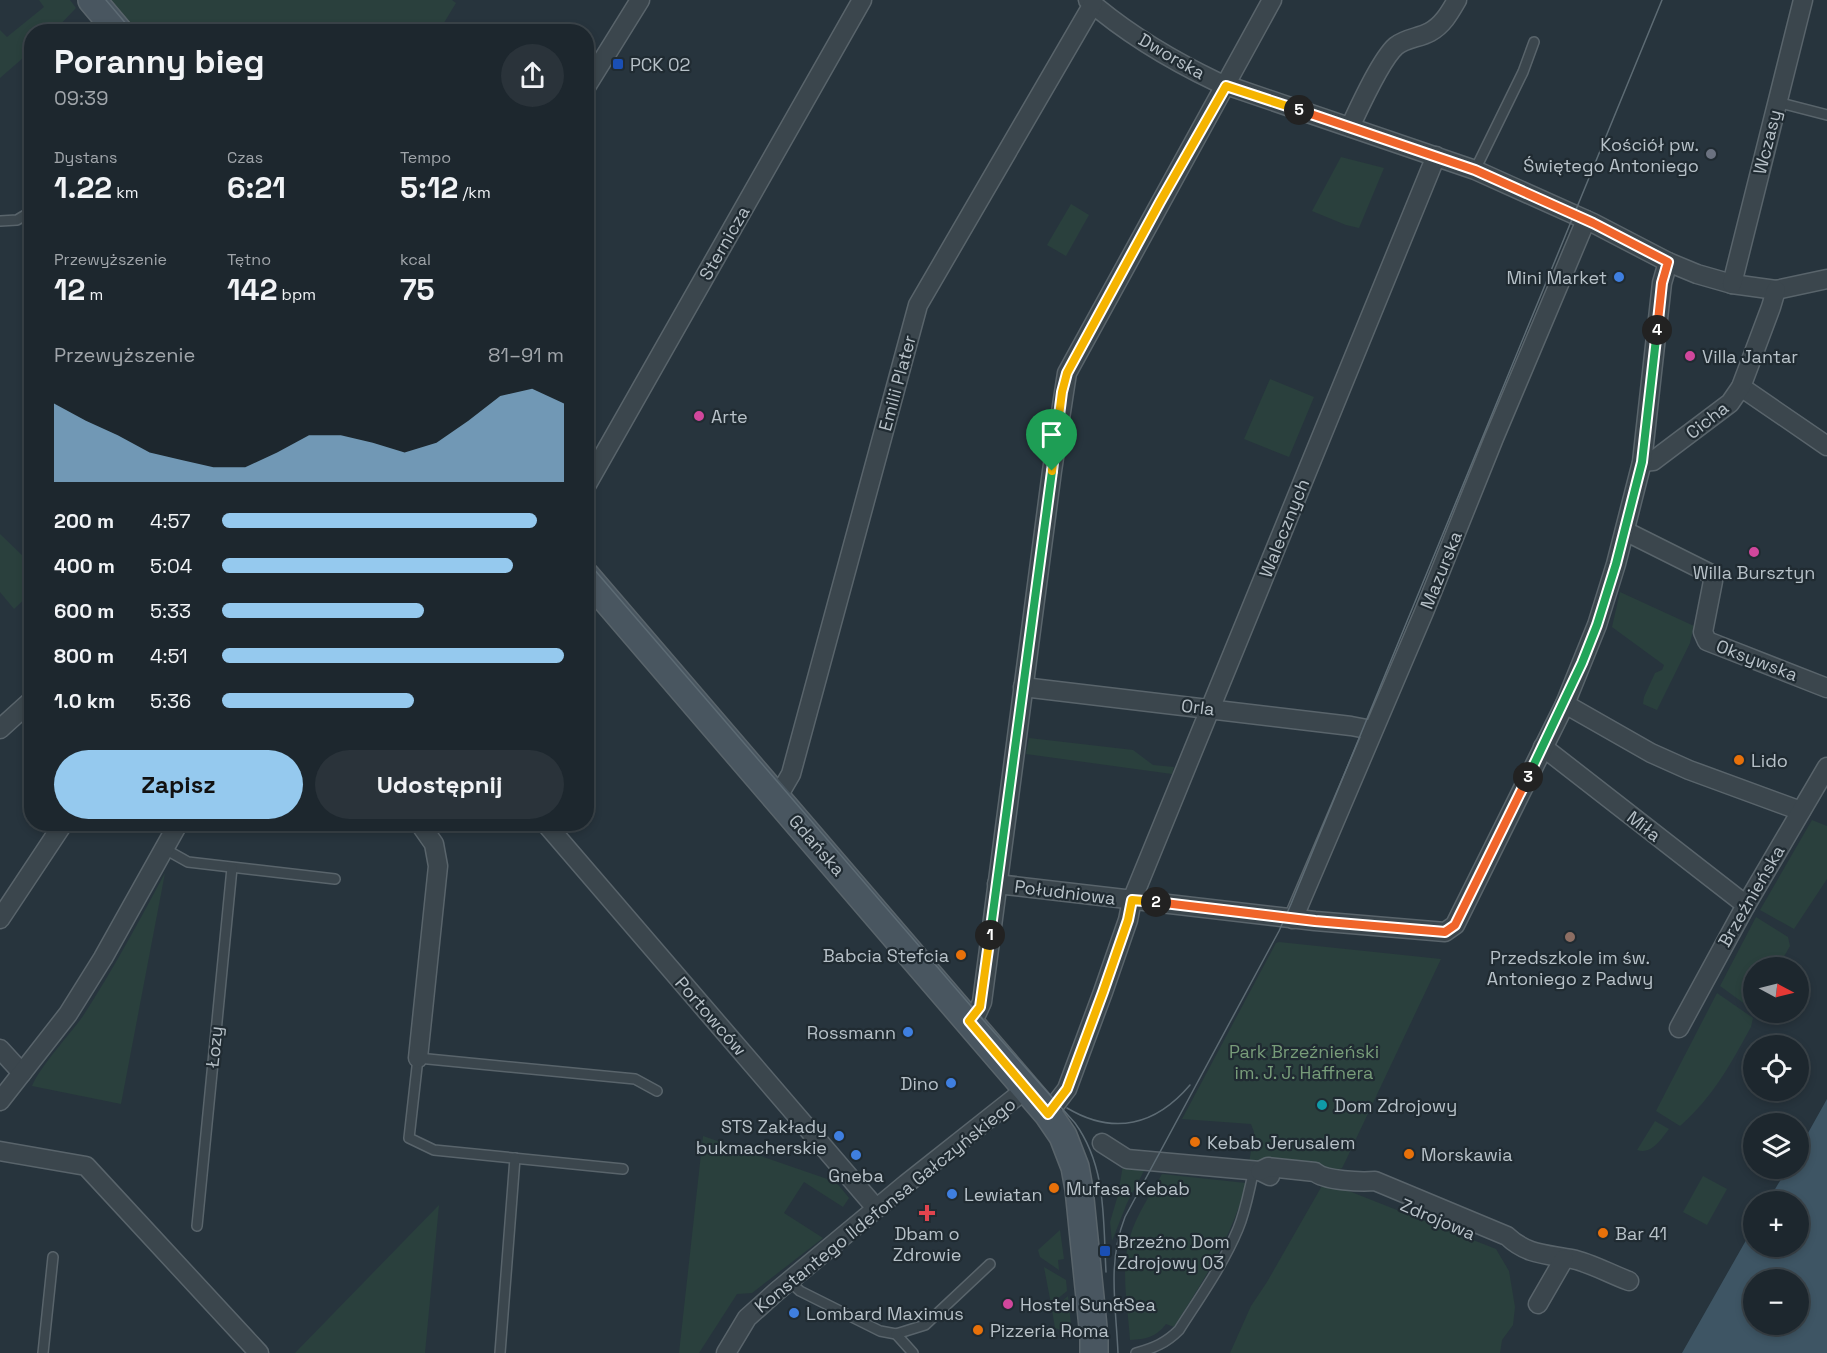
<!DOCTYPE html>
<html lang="pl">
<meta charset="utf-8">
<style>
:root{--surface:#1d272e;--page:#2a333a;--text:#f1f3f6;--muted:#a0a5aa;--line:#3b444a;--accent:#95c9ee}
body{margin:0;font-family:"Space Grotesk",sans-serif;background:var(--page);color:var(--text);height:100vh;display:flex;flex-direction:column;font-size:22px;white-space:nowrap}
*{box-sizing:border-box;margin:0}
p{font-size:20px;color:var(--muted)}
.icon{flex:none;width:33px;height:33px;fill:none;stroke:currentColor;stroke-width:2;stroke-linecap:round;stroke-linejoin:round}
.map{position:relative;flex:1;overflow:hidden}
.side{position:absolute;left:24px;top:24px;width:570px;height:807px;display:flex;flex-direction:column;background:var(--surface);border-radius:24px;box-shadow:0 3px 9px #0003,0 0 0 2px var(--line)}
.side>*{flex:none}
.needle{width:39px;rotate:97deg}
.tools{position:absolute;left:1743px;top:957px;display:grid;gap:12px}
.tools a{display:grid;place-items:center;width:66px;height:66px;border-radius:50%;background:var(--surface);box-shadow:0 3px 9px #0003,0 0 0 2px var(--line);font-size:30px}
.pin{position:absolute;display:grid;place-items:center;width:51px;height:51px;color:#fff;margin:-62px -26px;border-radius:50% 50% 50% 0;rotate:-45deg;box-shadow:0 0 6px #0007}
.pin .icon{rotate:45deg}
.km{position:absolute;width:30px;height:30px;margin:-15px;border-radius:50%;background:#222;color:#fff;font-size:16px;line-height:30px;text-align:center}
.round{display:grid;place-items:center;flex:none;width:63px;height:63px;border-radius:32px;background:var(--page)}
.summary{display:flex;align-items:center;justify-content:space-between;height:102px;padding:0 30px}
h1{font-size:33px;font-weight:700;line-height:45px}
.metrics{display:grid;grid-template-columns:repeat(3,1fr);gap:9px;height:102px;padding:6px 30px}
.metrics div{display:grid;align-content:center}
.metrics b{font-size:30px;font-weight:700}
.metrics small{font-size:16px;font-weight:400}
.metrics p{font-size:16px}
.chart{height:168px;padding:12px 30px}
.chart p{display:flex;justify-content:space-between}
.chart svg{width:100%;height:108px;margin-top:6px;fill:var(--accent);opacity:.7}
.action{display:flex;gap:12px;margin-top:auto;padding:12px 30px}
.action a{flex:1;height:69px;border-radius:36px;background:var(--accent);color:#111;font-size:24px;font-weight:700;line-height:69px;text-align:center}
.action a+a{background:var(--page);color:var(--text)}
ul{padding:0 30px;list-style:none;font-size:20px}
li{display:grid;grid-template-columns:96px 72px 1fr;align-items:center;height:45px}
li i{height:15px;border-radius:8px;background:var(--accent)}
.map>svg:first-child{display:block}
.green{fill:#2a403d}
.water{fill:#3e5564;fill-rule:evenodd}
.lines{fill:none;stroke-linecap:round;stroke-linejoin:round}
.lane-casing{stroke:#59646b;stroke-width:12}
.street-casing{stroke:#59646b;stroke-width:21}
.secondary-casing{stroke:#59646b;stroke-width:30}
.lane{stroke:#3b464d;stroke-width:9}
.street{stroke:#3b464d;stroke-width:18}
.secondary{stroke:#495660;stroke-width:27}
.tram{stroke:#5d6b74;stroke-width:1.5}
.split-1-casing{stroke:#fff;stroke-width:12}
.split-2-casing{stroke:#fff;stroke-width:12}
.split-3-casing{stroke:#fff;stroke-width:12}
.split-4-casing{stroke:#fff;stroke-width:12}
.split-5-casing{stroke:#fff;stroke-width:12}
.split-6-casing{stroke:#fff;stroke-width:12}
.split-1{stroke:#22a559;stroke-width:8}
.split-2{stroke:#f5b400;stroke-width:8}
.split-3{stroke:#f0652b;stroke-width:8}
.split-4{stroke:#22a559;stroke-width:8}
.split-5{stroke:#f0652b;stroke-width:8}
.split-6{stroke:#f5b400;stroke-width:8}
.transit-dot{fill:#1a4fb4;stroke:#202b32;stroke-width:2}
.worship-dot{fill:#6b7280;stroke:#202b32;stroke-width:2}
.shop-dot{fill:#3f7fe0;stroke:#202b32;stroke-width:2}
.hotel-dot{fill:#d1479c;stroke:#202b32;stroke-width:2}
.food-dot{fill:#e8710a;stroke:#202b32;stroke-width:2}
.education-dot{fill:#8d6e63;stroke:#202b32;stroke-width:2}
.culture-dot{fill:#0f9aa8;stroke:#202b32;stroke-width:2}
.health-dot{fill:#e0444e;stroke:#202b32;stroke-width:2}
.labels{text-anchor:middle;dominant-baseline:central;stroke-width:4.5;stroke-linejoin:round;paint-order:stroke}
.street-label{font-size:18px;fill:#b7c1c8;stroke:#202b32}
.poi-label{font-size:18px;fill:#b7c1c8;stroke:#202b32;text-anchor:start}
.park-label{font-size:18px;fill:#779c79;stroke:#202b32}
</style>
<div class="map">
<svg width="1827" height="1353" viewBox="0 0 1827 1353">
<rect width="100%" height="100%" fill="#27343d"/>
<g class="green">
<path d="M39,0H70L76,8L54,31L32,32L31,51L0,78V30L7,37L44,7Z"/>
<path d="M111,0H452L456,3L439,31L137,32Z"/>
<path d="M1341,157L1384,168L1359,228L1346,225L1312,211Z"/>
<path d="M1071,204L1089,215L1066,256L1047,245Z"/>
<path d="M1270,379L1314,397L1289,457L1244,439Z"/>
<path d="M0,534L24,557L31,551V593L14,609L0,592Z"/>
<path d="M1620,592L1694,626L1690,643L1657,710L1643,704L1644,697L1655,673L1662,670L1664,665L1612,627Z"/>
<path d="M1029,738L1133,750L1153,765L1174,767L1172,774L1026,754Z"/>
<path d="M1812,820L1827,826V879L1794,929L1760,910Z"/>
<path d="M165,873L121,1104L32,1086C41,1065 68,1037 83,1016C113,970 139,921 165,873Z"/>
<path d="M1756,917L1788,937L1790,946L1778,967L1754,968L1753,1003L1749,1007L1720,986Z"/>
<path d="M1279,942L1441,959L1346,1160L1342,1168L1337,1170L1249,1163L1254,1132L1251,1124L1182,1119L1276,943Z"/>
<path d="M1717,993L1753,1018L1751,1027C1730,1065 1713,1097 1680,1126L1656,1111Z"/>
<path d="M1655,1121L1669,1129C1661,1139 1652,1155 1637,1150Z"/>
<path d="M703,1136L836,1182L849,1198L843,1207L804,1182L784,1213L823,1238L752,1293L737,1294L699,1353H679Z"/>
<path d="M1123,1165L1146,1167L1127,1203L1112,1241L1110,1222L1118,1195Z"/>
<path d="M1162,1174L1246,1183C1233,1236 1203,1281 1174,1327L1166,1324C1156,1337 1147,1339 1130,1340C1128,1306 1120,1270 1130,1237C1136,1215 1151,1194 1162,1174Z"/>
<path d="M1703,1176L1727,1189L1707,1225L1683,1212Z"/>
<path d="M1323,1184L1336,1186L1496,1249L1509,1271L1515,1307L1513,1325L1502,1340L1500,1353H1230L1251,1306L1267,1282Z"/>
<path d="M439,1205L425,1353H295Z"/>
<path d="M1060,1230L1064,1259L1058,1260L1059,1270L1040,1257L1038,1250Z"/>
<path d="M1044,1267L1066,1280L1067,1291L1051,1304Z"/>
<path d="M1068,1296L1072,1334L1055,1328L1052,1310Z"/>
</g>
<path class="water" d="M1827,1099V1353H1682L1753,1228L1754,1246H1798V1202L1768,1201L1787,1169L1798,1168L1799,1149ZM1754,1280H1798V1324H1754Z"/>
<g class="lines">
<g class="lane-casing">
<g id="lane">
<path d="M1777,102L1827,115"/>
<path d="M1475,170L1523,72L1534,42"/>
<path d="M0,221L17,220L32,211"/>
<path d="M163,848L188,862L335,879"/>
<path d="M623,1169L434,1150L409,1138L418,1058L635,1079L657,1091"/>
<path d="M197,1226L232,868"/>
<path d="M789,1281L800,1291L880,1331L896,1334L925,1325L990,1264"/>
<path d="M896,1334L913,1353"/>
<path d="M43,1353L53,1257"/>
<path d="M500,1353L515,1158"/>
<path d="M1136,1353C1154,1348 1166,1343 1179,1330C1200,1297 1223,1265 1238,1229C1246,1210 1249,1190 1254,1170"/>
</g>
</g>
<g class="street-casing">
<g id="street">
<path d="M1088,0C1126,33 1171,60 1217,82L1475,170L1593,223L1668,262L1697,274L1732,284L1776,290L1827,279"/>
<path d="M586,87L640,0"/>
<path d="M1350,127C1359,108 1381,59 1396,46C1406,38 1419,38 1430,32C1443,25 1450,12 1457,0"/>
<path d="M1732,284L1803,0"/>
<path d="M1741,387L1827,446"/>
<path d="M1642,462L1653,461L1730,403L1741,387L1771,307L1776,290"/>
<path d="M586,486L862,0"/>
<path d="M1625,531L1711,574L1713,581L1703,632L1707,641L1827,688"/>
<path d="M1023,687L1351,726L1372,730"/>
<path d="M1565,704L1651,753L1689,770L1801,811"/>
<path d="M0,729L32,700"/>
<path d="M1543,747L1746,905"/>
<path d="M777,798L791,774L918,305L1093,4"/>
<path d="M546,824L876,1208"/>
<path d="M997,884L1315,921L1445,932L1455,925L1565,704L1597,625L1616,564L1642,462L1662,283L1668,262"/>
<path d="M0,919L63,824"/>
<path d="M1293,919L1424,612L1494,438L1586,220"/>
<path d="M969,1021L977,1013L982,1002L1052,471L1067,373L1272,0"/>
<path d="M1679,1028L1746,905L1827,767"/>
<path d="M0,1049L22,1073"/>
<path d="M418,1058L438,866L434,844L420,824"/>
<path d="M0,1101L68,1014L103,958L178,824"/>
<path d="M1048,1114L1067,1089L1103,992L1128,920L1132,900L1436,156"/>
<path d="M1102,1143L1127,1159L1260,1171L1270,1176"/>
<path d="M0,1151L86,1166L259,1353"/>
<path d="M1260,1171L1268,1167L1315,1172C1325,1181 1361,1182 1375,1181L1507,1236C1527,1255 1546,1254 1572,1259C1591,1263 1610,1274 1629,1281"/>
<path d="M1538,1304L1564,1259"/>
<path d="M726,1353L747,1318L776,1292L906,1184L1026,1089"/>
</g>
</g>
<g class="secondary-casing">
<g id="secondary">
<path d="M92,0L119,32"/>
<path d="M586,576L1048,1114L1063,1136L1075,1167L1079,1189L1094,1337V1353"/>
</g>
</g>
<use href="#lane" class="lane"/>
<use href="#street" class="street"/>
<use href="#secondary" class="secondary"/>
<g class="tram">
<path d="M106,0L133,32"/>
<path d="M586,560L977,1013L1075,1123C1107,1167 1103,1220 1106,1272"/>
<path d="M1067,1108C1114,1136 1156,1125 1190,1085"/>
<path d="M1118,1353C1116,1305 1107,1263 1125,1217L1279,931L1291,904L1662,0"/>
</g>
</g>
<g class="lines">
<g class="split-1-casing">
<path id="split-1" d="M990,935L1052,471"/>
</g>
<g class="split-2-casing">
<path id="split-2" d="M990,935L980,1007L969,1021L1048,1114L1067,1089L1103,992L1128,920L1132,900L1156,902"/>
</g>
<g class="split-3-casing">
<path id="split-3" d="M1156,902L1315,921L1445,932L1455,925L1528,777"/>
</g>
<g class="split-4-casing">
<path id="split-4" d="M1528,777L1582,663L1597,625L1616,564L1642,462L1657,330"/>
</g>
<g class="split-5-casing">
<path id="split-5" d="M1299,110L1475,170L1593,223L1668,262L1662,283L1657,330"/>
</g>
<g class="split-6-casing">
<path id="split-6" d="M1052,471L1062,392L1067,373L1160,202L1226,86L1299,110"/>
</g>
<use href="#split-1" class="split-1"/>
<use href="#split-2" class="split-2"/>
<use href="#split-3" class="split-3"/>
<use href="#split-4" class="split-4"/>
<use href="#split-5" class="split-5"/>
<use href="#split-6" class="split-6"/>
</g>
<g class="transit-dot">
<rect x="612" y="58" width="12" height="12" rx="3"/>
<rect x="1099" y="1245" width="12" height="12" rx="3"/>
</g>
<circle class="worship-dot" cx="1711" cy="154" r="6"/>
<g class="shop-dot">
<circle cx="1619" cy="277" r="6"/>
<circle cx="908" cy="1032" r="6"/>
<circle cx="951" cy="1083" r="6"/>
<circle cx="839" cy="1136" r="6"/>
<circle cx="856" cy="1155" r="6"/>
<circle cx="952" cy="1194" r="6"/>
<circle cx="794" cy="1313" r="6"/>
</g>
<g class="hotel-dot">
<circle cx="1690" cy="356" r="6"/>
<circle cx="699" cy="416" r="6"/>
<circle cx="1754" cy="552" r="6"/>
<circle cx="1008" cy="1304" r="6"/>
</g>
<g class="food-dot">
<circle cx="1739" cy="760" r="6"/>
<circle cx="961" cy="955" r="6"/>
<circle cx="1195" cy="1142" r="6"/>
<circle cx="1409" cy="1154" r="6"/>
<circle cx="1054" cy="1188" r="6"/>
<circle cx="1603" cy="1233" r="6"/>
<circle cx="978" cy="1330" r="6"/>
</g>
<circle class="education-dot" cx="1570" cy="937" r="6"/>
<circle class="culture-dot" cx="1322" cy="1105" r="6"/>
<path class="health-dot" d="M924 1204h6v6h6v6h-6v6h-6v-6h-6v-6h6z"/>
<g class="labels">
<g class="street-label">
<text transform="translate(1172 56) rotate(30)">Dworska</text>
<text transform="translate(1767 142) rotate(-76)">Wczasy</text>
<text transform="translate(724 243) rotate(-60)">Sternicza</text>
<text transform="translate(897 383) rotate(-75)">Emilii Plater</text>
<text transform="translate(1707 420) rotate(-38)">Cicha</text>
<text transform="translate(1284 528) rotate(-68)">Walecznych</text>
<text transform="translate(1441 570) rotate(-68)">Mazurska</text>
<text transform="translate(1757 660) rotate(21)">Oksywska</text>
<text transform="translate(1198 707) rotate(7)">Orla</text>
<text transform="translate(1644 826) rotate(38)">Miła</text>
<text transform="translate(817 845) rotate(49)">Gdańska</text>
<text transform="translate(1065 892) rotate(7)">Południowa</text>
<text transform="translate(1751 896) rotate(-60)">Brzeźnieńska</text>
<text transform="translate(711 1016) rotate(49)">Portowców</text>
<text transform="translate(214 1047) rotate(-84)">Łozy</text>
<text transform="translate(885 1205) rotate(-39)">Konstantego Ildefonsa Gałczyńskiego</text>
<text transform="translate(1438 1219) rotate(23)">Zdrojowa</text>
</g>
<g class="poi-label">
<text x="630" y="64">PCK 02</text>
<text x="1699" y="144" text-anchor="end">Kościół pw.<tspan x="1699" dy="21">Świętego Antoniego</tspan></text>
<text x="1607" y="277" text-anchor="end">Mini Market</text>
<text x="1702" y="356">Villa Jantar</text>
<text x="711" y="416">Arte</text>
<text x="1754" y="572" text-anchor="middle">Willa Bursztyn</text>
<text x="1751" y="760">Lido</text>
<text x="949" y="955" text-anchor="end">Babcia Stefcia</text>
<text x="1570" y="957" text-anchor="middle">Przedszkole im św.<tspan x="1570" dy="21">Antoniego z Padwy</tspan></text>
<text x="896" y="1032" text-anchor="end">Rossmann</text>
<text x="939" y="1083" text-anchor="end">Dino</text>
<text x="1334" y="1105">Dom Zdrojowy</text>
<text x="827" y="1126" text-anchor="end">STS Zakłady<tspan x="827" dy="21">bukmacherskie</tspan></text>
<text x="1207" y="1142">Kebab Jerusalem</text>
<text x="1421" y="1154">Morskawia</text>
<text x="856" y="1175" text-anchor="middle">Gneba</text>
<text x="1066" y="1188">Mufasa Kebab</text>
<text x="964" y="1194">Lewiatan</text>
<text x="927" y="1233" text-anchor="middle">Dbam o<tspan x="927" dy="21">Zdrowie</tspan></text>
<text x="1615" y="1233">Bar 41</text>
<text x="1117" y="1241">Brzeźno Dom<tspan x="1117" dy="21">Zdrojowy 03</tspan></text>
<text x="1020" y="1304">Hostel Sun&amp;Sea</text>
<text x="806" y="1313">Lombard Maximus</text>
<text x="990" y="1330">Pizzeria Roma</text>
</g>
<g class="park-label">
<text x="1304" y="1051">Park Brzeźnieński<tspan x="1304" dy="21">im. J. J. Haffnera</tspan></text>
</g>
</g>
</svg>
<div class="tools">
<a><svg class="needle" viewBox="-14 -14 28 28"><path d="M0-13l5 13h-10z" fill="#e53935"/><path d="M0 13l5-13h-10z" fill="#a0a5aa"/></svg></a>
<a><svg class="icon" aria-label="locate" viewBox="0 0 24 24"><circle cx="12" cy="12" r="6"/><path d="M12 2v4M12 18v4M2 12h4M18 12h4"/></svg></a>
<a><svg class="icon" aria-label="layers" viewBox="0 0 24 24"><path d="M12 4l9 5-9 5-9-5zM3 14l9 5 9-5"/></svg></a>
<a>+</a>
<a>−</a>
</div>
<div class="pin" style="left:1052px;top:471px;background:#1e9e55"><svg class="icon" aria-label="arrive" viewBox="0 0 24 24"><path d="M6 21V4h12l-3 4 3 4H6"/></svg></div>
<b class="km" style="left:990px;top:935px">1</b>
<b class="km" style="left:1156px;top:902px">2</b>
<b class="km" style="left:1528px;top:777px">3</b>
<b class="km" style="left:1657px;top:330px">4</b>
<b class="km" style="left:1299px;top:110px">5</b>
<section class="side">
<div class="summary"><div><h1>Poranny bieg</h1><p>09:39</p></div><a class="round"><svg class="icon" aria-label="share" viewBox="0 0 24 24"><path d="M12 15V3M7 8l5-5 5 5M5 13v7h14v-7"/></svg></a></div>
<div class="metrics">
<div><p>Dystans</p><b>1.22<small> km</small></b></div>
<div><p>Czas</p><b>6:21</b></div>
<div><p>Tempo</p><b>5:12<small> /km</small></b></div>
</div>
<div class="metrics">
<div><p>Przewyższenie</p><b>12<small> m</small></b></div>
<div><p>Tętno</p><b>142<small> bpm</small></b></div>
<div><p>kcal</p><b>75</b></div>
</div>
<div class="chart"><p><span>Przewyższenie</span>81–91 m</p>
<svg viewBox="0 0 160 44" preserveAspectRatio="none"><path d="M0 44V12L10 19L20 25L30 32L40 35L50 38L60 38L70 32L80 25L90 25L100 28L110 32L120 28L130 19L140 9L150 6L160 12V44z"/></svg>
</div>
<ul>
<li><b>200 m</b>4:57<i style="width:92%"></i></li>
<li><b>400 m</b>5:04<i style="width:85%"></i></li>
<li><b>600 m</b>5:33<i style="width:59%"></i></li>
<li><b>800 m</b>4:51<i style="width:100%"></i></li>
<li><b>1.0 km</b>5:36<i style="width:56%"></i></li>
</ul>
<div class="action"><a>Zapisz</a><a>Udostępnij</a></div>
</section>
</div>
